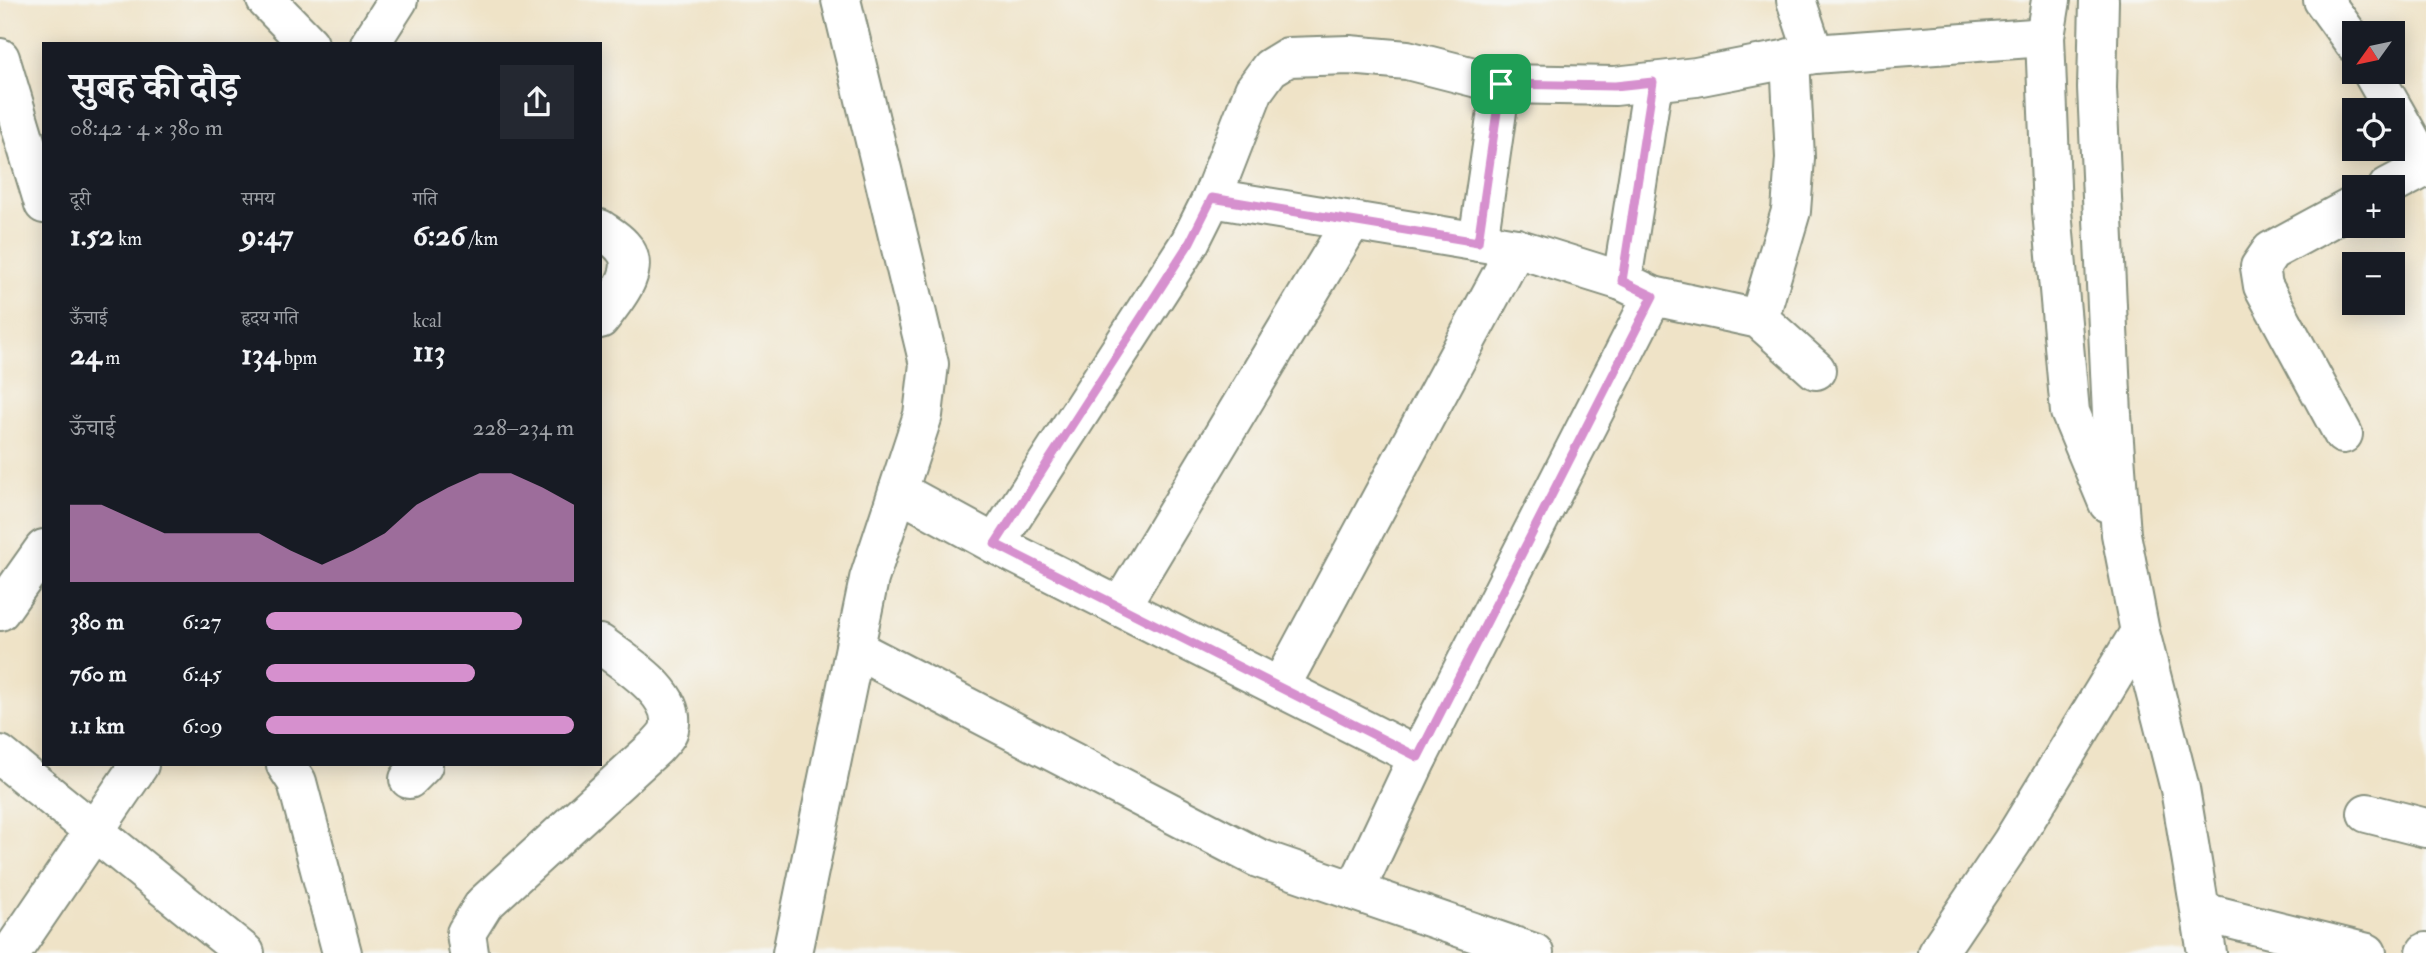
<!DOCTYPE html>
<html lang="hi">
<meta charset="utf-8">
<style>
:root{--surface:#171b24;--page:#242831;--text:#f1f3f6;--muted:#9ea1a6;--accent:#d690ce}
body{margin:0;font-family:"IM FELL Double Pica","Noto Serif Devanagari",serif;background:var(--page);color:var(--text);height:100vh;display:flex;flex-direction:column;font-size:26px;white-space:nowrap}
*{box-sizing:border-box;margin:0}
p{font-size:23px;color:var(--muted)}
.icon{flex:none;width:38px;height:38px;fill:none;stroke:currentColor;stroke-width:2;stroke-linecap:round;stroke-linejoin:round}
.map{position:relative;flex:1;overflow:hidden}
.drawer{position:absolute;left:42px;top:42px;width:560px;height:724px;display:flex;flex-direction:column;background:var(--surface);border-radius:0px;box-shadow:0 4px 18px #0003}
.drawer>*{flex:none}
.needle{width:46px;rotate:237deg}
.fabs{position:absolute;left:2342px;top:21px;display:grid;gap:14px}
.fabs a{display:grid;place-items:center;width:63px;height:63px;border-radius:0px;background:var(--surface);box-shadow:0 4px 18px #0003;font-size:35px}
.pin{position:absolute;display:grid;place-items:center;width:60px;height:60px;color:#fff;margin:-30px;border-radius:14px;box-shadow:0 4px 10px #0006}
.round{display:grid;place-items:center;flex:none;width:74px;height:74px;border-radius:0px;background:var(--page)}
.overview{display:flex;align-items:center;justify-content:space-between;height:119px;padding:0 28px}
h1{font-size:38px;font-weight:700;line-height:52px}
.metrics{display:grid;grid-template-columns:repeat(3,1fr);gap:10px;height:119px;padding:7px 28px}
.metrics div{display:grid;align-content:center}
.metrics b{font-size:30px;font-weight:700}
.metrics small{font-size:19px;font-weight:400}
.metrics p{font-size:19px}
.chart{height:196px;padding:14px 28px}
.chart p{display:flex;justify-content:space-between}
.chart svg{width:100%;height:126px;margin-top:7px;fill:var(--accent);opacity:.7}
ul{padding:0 28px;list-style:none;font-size:23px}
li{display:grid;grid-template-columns:112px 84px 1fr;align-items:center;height:52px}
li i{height:18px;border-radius:9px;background:var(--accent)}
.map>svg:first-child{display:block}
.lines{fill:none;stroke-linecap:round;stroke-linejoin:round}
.street-casing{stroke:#87907e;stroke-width:42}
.secondary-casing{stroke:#87907e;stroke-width:42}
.street{stroke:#fff;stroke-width:38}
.secondary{stroke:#fff;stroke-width:38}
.route-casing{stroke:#fff;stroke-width:14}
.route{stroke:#d690ce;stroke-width:9}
</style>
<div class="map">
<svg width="2426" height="953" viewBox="0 0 2426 953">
<rect width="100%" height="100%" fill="#f6f6f2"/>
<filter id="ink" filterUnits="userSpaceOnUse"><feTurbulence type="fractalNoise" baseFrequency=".0143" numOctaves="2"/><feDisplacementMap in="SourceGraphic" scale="14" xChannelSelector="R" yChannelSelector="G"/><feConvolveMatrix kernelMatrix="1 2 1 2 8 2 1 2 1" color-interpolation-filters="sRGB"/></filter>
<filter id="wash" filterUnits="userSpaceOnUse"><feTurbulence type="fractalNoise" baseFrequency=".00686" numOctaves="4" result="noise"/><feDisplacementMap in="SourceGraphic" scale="28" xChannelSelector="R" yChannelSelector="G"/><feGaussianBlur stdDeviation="1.57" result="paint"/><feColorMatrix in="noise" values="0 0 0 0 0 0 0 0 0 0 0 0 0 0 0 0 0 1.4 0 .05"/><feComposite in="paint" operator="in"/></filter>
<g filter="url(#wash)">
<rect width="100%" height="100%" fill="#efe3c7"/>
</g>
<g filter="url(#ink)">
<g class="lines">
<g class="street-casing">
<g id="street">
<path d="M266,0L309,44"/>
<path d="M1796,0L1814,54"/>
<path d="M2323,0L2354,43"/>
<path d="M370,44L398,0"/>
<path d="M0,58L44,204"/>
<path d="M2372,72L2426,167L2388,187"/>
<path d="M1212,198L1516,248L1622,281L1653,296L1759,319L1816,370"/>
<path d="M600,229C607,234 616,239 622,246C644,269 614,300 600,319"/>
<path d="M1478,242L1501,84"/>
<path d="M1622,281L1653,82"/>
<path d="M1759,319L1791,211L1795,158L1790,58"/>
<path d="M2343,434L2263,286L2260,267L2271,251L2354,206"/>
<path d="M898,491L995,544L1418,757"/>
<path d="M995,544L1190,242L1212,198L1254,90L1270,68L1288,57L1349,55L1407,60L1501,84L1615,86L1696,77L1814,54L2045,37"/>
<path d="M1120,607L1352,221"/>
<path d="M0,611L44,549"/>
<path d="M855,649L1258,858L1534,953"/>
<path d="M1280,687L1516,248"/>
<path d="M0,755L245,953"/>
<path d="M286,765L297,782L342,953"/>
<path d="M409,779L423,765"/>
<path d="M2367,813L2426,828"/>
<path d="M1355,891L1418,757L1653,296"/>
<path d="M2202,912L2367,953"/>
<path d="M11,953L139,765"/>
<path d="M469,953L466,933L484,904L656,747C660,742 668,735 669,729C679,694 623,662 600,644"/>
<path d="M792,953L869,579L923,415L929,364L841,0"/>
<path d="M1937,953L2012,842L2140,632"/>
<path d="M2426,953V952"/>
</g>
</g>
<g class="secondary-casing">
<g id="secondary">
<path d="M2051,0L2045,37L2052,211L2070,412L2108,503"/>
<path d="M2099,0L2097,88L2112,415L2121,534L2140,632L2180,789L2207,953"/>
</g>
</g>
<use href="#street" class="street"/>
<use href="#secondary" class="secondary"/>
</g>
</g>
<g class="lines" filter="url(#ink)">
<g class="route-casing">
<path id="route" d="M1653,82L1622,281L1653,296L1418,757L995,544L1190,242L1212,198L1478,242L1501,84L1615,86Z"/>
</g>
<use href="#route" class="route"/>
</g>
</svg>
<div class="fabs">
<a><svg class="needle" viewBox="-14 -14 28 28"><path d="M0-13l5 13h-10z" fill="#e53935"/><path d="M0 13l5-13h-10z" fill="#9ea1a6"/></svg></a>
<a><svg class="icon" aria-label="locate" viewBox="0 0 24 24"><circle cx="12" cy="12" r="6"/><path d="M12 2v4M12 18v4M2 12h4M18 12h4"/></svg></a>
<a>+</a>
<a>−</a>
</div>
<div class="pin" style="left:1501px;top:84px;background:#1e9e55"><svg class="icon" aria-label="arrive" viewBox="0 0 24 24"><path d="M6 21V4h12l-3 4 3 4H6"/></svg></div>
<section class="drawer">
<div class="overview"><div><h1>सुबह की दौड़</h1><p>08:42 · 4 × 380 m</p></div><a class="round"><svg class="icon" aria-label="share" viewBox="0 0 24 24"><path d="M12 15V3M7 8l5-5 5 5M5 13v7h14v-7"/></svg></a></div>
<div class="metrics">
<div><p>दूरी</p><b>1.52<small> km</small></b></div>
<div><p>समय</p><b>9:47</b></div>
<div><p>गति</p><b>6:26<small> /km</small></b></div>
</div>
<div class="metrics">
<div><p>ऊँचाई</p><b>24<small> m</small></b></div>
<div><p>हृदय गति</p><b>134<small> bpm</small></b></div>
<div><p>kcal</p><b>113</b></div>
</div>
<div class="chart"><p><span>ऊँचाई</span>228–234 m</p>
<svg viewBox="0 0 160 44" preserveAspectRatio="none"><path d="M0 44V17L10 17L20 22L30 27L40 27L50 27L60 27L70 33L80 38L90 33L100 27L110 17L120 11L130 6L140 6L150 11L160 17V44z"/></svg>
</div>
<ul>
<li><b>380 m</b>6:27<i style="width:83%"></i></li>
<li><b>760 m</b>6:45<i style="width:68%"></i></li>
<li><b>1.1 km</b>6:09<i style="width:100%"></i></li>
</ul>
</section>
</div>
